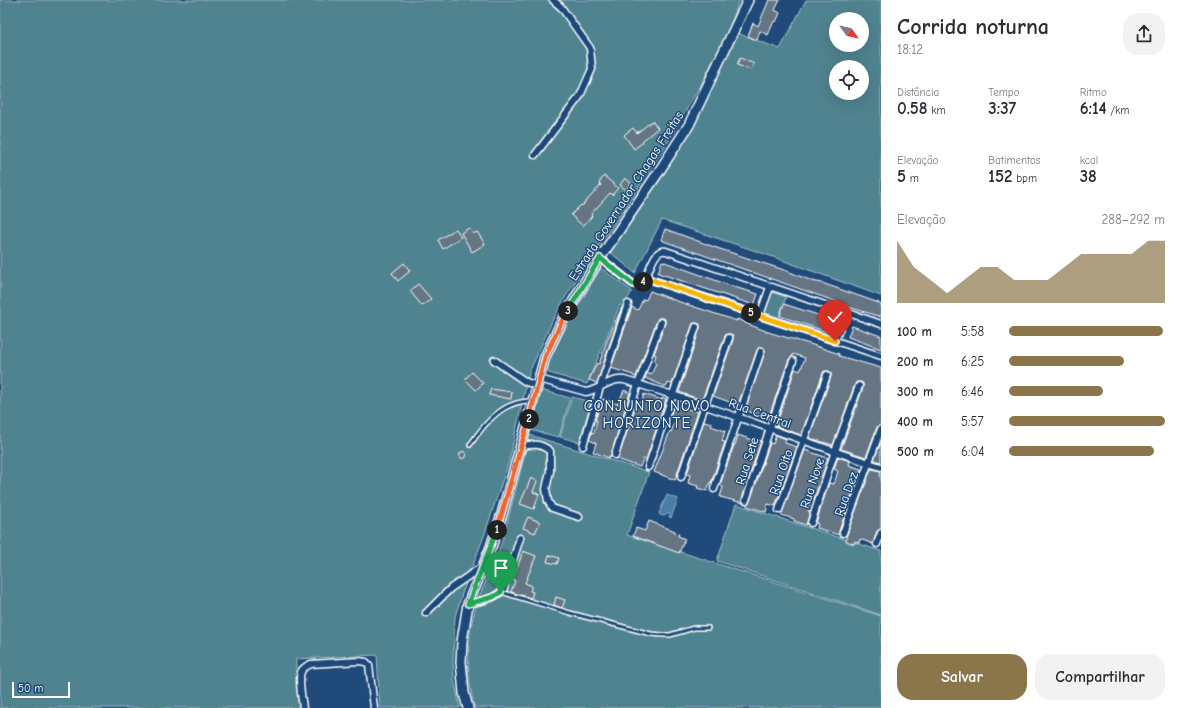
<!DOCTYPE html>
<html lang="pt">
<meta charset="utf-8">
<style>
:root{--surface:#fff;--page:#f2f2f3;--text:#2b2b33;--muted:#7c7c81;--accent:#8a764a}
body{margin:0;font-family:"Comic Neue",sans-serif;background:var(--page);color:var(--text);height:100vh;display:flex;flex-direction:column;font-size:15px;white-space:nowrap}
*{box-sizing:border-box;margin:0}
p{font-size:13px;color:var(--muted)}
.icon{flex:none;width:22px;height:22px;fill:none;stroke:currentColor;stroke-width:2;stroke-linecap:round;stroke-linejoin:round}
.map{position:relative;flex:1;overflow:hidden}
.panel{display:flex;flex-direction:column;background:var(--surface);width:300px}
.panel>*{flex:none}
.needle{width:26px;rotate:124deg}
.fabs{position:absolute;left:829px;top:12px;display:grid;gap:8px}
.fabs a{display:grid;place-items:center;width:40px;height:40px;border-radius:50%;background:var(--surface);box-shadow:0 4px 16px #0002;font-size:20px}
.scale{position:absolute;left:12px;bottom:10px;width:58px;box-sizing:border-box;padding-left:4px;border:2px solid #fff;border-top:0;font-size:11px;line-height:14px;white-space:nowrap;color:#fff;-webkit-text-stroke:3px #1f4a7a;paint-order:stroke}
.pin{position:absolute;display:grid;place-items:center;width:34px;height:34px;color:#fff;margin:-41px -17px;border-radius:50% 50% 50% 0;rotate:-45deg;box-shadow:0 0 4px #0007}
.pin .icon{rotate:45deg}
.km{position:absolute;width:20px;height:20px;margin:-10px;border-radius:50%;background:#222;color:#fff;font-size:11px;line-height:20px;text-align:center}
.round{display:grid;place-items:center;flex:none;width:42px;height:42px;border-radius:16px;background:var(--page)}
.overview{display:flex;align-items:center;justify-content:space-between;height:68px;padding:0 16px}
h1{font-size:22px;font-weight:800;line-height:30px}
.figures{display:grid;grid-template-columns:repeat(3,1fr);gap:6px;height:68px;padding:4px 16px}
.figures div{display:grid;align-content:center}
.figures b{font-size:17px;font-weight:800}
.figures small{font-size:11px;font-weight:400}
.figures p{font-size:11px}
.chart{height:112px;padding:8px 16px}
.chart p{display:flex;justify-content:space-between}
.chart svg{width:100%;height:72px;margin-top:4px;fill:var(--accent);opacity:.7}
.button{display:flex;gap:8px;margin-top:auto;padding:8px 16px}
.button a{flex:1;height:46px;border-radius:16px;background:var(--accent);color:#fff;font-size:16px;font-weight:800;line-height:46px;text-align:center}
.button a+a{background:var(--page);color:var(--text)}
ul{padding:0 16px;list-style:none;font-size:13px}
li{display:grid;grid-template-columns:64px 48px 1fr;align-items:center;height:30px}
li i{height:10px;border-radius:5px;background:var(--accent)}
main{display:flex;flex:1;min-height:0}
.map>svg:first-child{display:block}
.green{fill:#50838f;stroke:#a8c1c7;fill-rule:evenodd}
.water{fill:#487da5;stroke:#91b1c9}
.building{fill:#657584;stroke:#fff}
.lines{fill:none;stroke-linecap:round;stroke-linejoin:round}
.service-casing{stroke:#fff;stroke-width:6}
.minor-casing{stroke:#fff;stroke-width:9}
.secondary-casing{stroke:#fff;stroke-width:12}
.service{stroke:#1f4a7a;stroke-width:3}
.minor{stroke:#1f4a7a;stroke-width:6}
.secondary{stroke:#1f4a7a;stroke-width:9}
.split-1-casing{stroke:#fff;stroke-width:8}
.split-2-casing{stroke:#fff;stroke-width:8}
.split-3-casing{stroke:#fff;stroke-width:8}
.split-4-casing{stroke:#fff;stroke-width:8}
.split-5-casing{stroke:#fff;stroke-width:8}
.split-6-casing{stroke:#fff;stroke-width:8}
.split-1{stroke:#22a559;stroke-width:5}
.split-2{stroke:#f0652b;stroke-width:5}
.split-3{stroke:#f0652b;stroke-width:5}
.split-4{stroke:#22a559;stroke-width:5}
.split-5{stroke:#f5b400;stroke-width:5}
.split-6{stroke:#f5b400;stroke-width:5}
.labels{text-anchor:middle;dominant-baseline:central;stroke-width:3;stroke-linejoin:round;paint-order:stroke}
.street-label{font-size:13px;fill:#fff;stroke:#1f4a7a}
.quarter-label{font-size:15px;letter-spacing:1px;fill:#fff;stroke:#1f4a7a}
</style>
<main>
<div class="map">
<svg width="881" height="708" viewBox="0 0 881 708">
<rect width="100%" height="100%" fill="#1f4a7a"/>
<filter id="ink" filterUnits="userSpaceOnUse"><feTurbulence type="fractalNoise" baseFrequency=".025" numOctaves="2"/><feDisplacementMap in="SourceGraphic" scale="8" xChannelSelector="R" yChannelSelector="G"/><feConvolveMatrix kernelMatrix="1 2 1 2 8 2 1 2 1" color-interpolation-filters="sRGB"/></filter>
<g filter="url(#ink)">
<g class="green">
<path d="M0,0H739L731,25L704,79L669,140L624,210L594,253L566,296L553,319L529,373L509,461L484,536L462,594L455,617L453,661L454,679L460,708H380L377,655L296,659V678L299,708H0Z"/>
<path d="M806,0H881V296L765,254L662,220L635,273L610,252L634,216L737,33L780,49ZM836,19H862V45H836ZM836,67H862V93H836Z"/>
<path d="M601,268L632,291L624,306L620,305L587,384L549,373C546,369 548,363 549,359L571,318Z"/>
<path d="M772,292L786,297L778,319L764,314Z"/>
<path d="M541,390L570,398L559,437L530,430Z"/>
<path d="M572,397L591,402L579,442L560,437Z"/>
<path d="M530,435L649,472L627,535L881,616V708H475C465,673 466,635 478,600C485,580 496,562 502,541C512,506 520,471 530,435Z"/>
<path d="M736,504L881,551V615L717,561Z"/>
</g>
<path class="water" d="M667,495L678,499L671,518L669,517L670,514L669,513L664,516L660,515L659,513Z"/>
<g class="building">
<path d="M769,0H780L775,10L780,13L776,22L774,21L768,35L760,31L757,40L748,36L753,23L758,26Z"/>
<path d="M740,58L754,64L751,70L737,65Z"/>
<path d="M652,121L658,128L642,141L643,142L634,149L624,135L633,128L637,133Z"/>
<path d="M604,176L618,188L612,195L610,193L591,214L592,216L583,226L571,215L581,205L582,206L601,185L599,183Z"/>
<path d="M625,178L631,183L626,190L620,185Z"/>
<path d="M469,228L473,234L477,232L485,244L472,252L461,233Z"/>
<path d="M456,229L461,237L443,249L438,240Z"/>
<path d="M665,229L717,248L787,271L812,281L822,283L879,303L881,305V317L842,305L843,304L669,243L661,240Z"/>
<path d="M662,261L734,287L758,294L754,305L658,273Z"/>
<path d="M404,263L410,271L398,281L392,273Z"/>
<path d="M418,284L431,299L422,306L410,291Z"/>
<path d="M650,291L677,301L737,321V319L745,322V323L771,333L813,345L839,354V356L881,368V425L877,427L866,457L841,449L863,388V383L860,382H856L855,384L833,445L809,438L831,377V372L828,371H824L823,373L801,435L776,426L795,369L800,371L805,358L793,354L792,357L789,359L768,419L745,410L765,352V350L763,347H760L757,350L738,405L713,396L733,340V335L730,334H726L725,336L702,400L679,392L700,328V324L697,323H693L692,326L672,384L668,383L667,386H664L645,378L647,373L651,375L656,363L654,362L656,355L654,354L665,323V319L662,318H658L657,320L636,377L633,376V375L611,368L632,307L638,310L643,299L646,300Z"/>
<path d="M784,304L824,317V315L830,317L831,314L839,317L833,334L780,316Z"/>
<path d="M622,307L597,383L589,380L597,363L599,364L607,340Z"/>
<path d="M852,326L881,336V349L848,337Z"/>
<path d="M472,372L483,383L476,390L465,379Z"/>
<path d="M491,389L512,392L511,399L489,395Z"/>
<path d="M624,390L630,393L611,454V457L609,456V458L593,452L596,443L589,440L592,432L594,433L597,420H595L603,399L618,404Z"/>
<path d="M644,394L662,400V398L666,399L646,460L643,459L640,467L617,459L619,456L637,402L641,403Z"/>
<path d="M674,405L698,412L675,480L654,472L670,431L671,432L676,417L670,416Z"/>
<path d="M704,421L712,423L711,426L725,431L722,441L725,442L711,483L710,482L707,491L697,488L698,486L688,483L690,475L687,474Z"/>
<path d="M738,435L753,440L754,438L761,441L742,499L743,503L720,497L723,487L720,485L734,445H735Z"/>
<path d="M776,435L786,439L785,443L797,447L775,506L768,504L766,512L747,506V504L750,501L770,443L773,444Z"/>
<path d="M881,442V462L874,460Z"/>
<path d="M805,450L828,458L814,499L812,498L808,511L810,512L806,525L794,521V519L781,515Z"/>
<circle cx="463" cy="455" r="3.5"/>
<path d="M838,457L850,461L849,465L861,469L839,531V535L817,528L818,524L816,523L829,483L834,484L838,471L834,469Z"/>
<path d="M871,469L881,471L880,477L881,478V529L877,531L873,544L860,539L859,543L855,541L854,544L846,541L847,537H846Z"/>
<path d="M531,478L537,481L533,492L539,494L534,509L520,504Z"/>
<path d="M528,517L540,522L535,533L523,528Z"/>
<path d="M649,521L675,531V533L679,534L678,536L685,539L679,553L633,536L636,528L645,531Z"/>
<path d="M523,551L536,556L525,583L532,586L530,591L533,592L531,598L511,592L515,581L513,580Z"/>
<path d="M549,555L559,558L557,564L547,562Z"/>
<path d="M556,597L565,600L562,608L554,605Z"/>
</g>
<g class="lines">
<g class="service-casing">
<g id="service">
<path d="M470,445C484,424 503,400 532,401"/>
<path d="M501,592L570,613L651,634L663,635H670L694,628H708"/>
</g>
</g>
<g class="minor-casing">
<g id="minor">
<path d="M535,155L580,96L592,69L590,48L561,7L553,0"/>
<path d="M600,258L633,284L638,285C651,278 651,248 666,251L881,324"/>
<path d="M646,278L881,356"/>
<path d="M760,315L770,287"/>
<path d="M835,341L846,311"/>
<path d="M494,360L526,382L537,386"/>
<path d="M539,379L586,392C599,390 610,378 624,380C711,405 795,439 881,467"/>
<path d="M521,446C534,444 540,443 550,451V471L546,489L548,501L552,508L579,517"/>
<path d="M583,446L600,387L628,304"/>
<path d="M615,455L638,384L661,322"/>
<path d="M648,467L696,327"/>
<path d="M681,477L705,405L729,338"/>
<path d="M714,489L761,351"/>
<path d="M746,500L770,428L793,361"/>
<path d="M779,510L827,375"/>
<path d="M811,523L835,451L859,386"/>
<path d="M843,533L881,429"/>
<path d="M877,544L881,533"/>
<path d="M468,604C480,601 497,599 504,588L520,538"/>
<path d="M426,613L451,588L483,566"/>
<path d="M303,708C302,699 298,680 301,672C303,667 307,666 311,664L359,661L366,662L369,665L374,708"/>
</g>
</g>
<g class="secondary-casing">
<path id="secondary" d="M468,708L464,693L461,662L462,641L468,604L491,547L502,514L545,357L562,321L580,290L600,258L658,173L689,125L748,0"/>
</g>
<use href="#service" class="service"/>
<use href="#minor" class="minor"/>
<use href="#secondary" class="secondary"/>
</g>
</g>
<g class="lines" filter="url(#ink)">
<g class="split-1-casing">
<path id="split-1" d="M497,530L468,604L493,597L501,592"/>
</g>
<g class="split-2-casing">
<path id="split-2" d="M497,530L529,419"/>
</g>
<g class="split-3-casing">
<path id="split-3" d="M529,419L545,357L562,321L568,311"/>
</g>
<g class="split-4-casing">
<path id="split-4" d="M568,311L600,258L633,284L638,285L643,282"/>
</g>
<g class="split-5-casing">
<path id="split-5" d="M643,282L646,278L751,313"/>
</g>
<g class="split-6-casing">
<path id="split-6" d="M751,313L835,341"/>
</g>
<use href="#split-1" class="split-1"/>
<use href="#split-2" class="split-2"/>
<use href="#split-3" class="split-3"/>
<use href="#split-4" class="split-4"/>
<use href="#split-5" class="split-5"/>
<use href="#split-6" class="split-6"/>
</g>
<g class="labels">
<g class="street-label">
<text transform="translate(626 196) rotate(-57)">Estrada Governador Chagas Freitas</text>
<text transform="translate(760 413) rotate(20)">Rua Central</text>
<text transform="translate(747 461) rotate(-72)">Rua Sete</text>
<text transform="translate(781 472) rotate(-71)">Rua Oito</text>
<text transform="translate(812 483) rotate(-72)">Rua Nove</text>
<text transform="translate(846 494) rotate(-70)">Rua Dez</text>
</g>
<g class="quarter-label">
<text x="647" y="406">CONJUNTO NOVO<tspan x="647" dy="17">HORIZONTE</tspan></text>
</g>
</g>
</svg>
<div class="fabs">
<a><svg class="needle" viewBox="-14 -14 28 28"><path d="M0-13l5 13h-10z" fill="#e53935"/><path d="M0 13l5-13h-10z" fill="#7c7c81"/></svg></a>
<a><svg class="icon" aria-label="locate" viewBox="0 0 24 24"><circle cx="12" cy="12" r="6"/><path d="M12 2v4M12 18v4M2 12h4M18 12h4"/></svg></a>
</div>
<div class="scale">50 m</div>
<div class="pin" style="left:501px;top:592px;background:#1e9e55"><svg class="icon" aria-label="arrive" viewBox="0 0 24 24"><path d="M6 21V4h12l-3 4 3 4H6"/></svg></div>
<div class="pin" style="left:835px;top:341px;background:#d93025"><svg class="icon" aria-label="check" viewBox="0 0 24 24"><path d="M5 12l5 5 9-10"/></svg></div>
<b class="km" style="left:497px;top:530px">1</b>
<b class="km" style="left:529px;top:419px">2</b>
<b class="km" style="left:568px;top:311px">3</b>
<b class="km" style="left:643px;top:282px">4</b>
<b class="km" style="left:751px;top:313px">5</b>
</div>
<section class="panel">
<div class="overview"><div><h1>Corrida noturna</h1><p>18:12</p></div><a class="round"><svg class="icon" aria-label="share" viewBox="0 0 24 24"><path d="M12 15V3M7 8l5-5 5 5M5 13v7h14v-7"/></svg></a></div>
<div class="figures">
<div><p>Distância</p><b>0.58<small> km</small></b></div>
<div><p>Tempo</p><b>3:37</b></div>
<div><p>Ritmo</p><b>6:14<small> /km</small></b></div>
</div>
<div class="figures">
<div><p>Elevação</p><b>5<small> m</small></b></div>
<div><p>Batimentos</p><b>152<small> bpm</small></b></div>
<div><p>kcal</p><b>38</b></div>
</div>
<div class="chart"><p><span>Elevação</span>288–292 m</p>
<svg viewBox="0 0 160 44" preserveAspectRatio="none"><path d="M0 44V6L10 22L20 30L30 38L40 30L50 22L60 22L70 30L80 30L90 30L100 22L110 14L120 14L130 14L140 14L150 6L160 6V44z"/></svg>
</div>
<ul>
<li><b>100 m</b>5:58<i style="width:99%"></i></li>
<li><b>200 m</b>6:25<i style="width:74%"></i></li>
<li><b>300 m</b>6:46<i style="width:60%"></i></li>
<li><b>400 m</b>5:57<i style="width:100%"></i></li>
<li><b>500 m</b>6:04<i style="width:93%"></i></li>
</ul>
<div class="button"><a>Salvar</a><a>Compartilhar</a></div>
</section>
</main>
